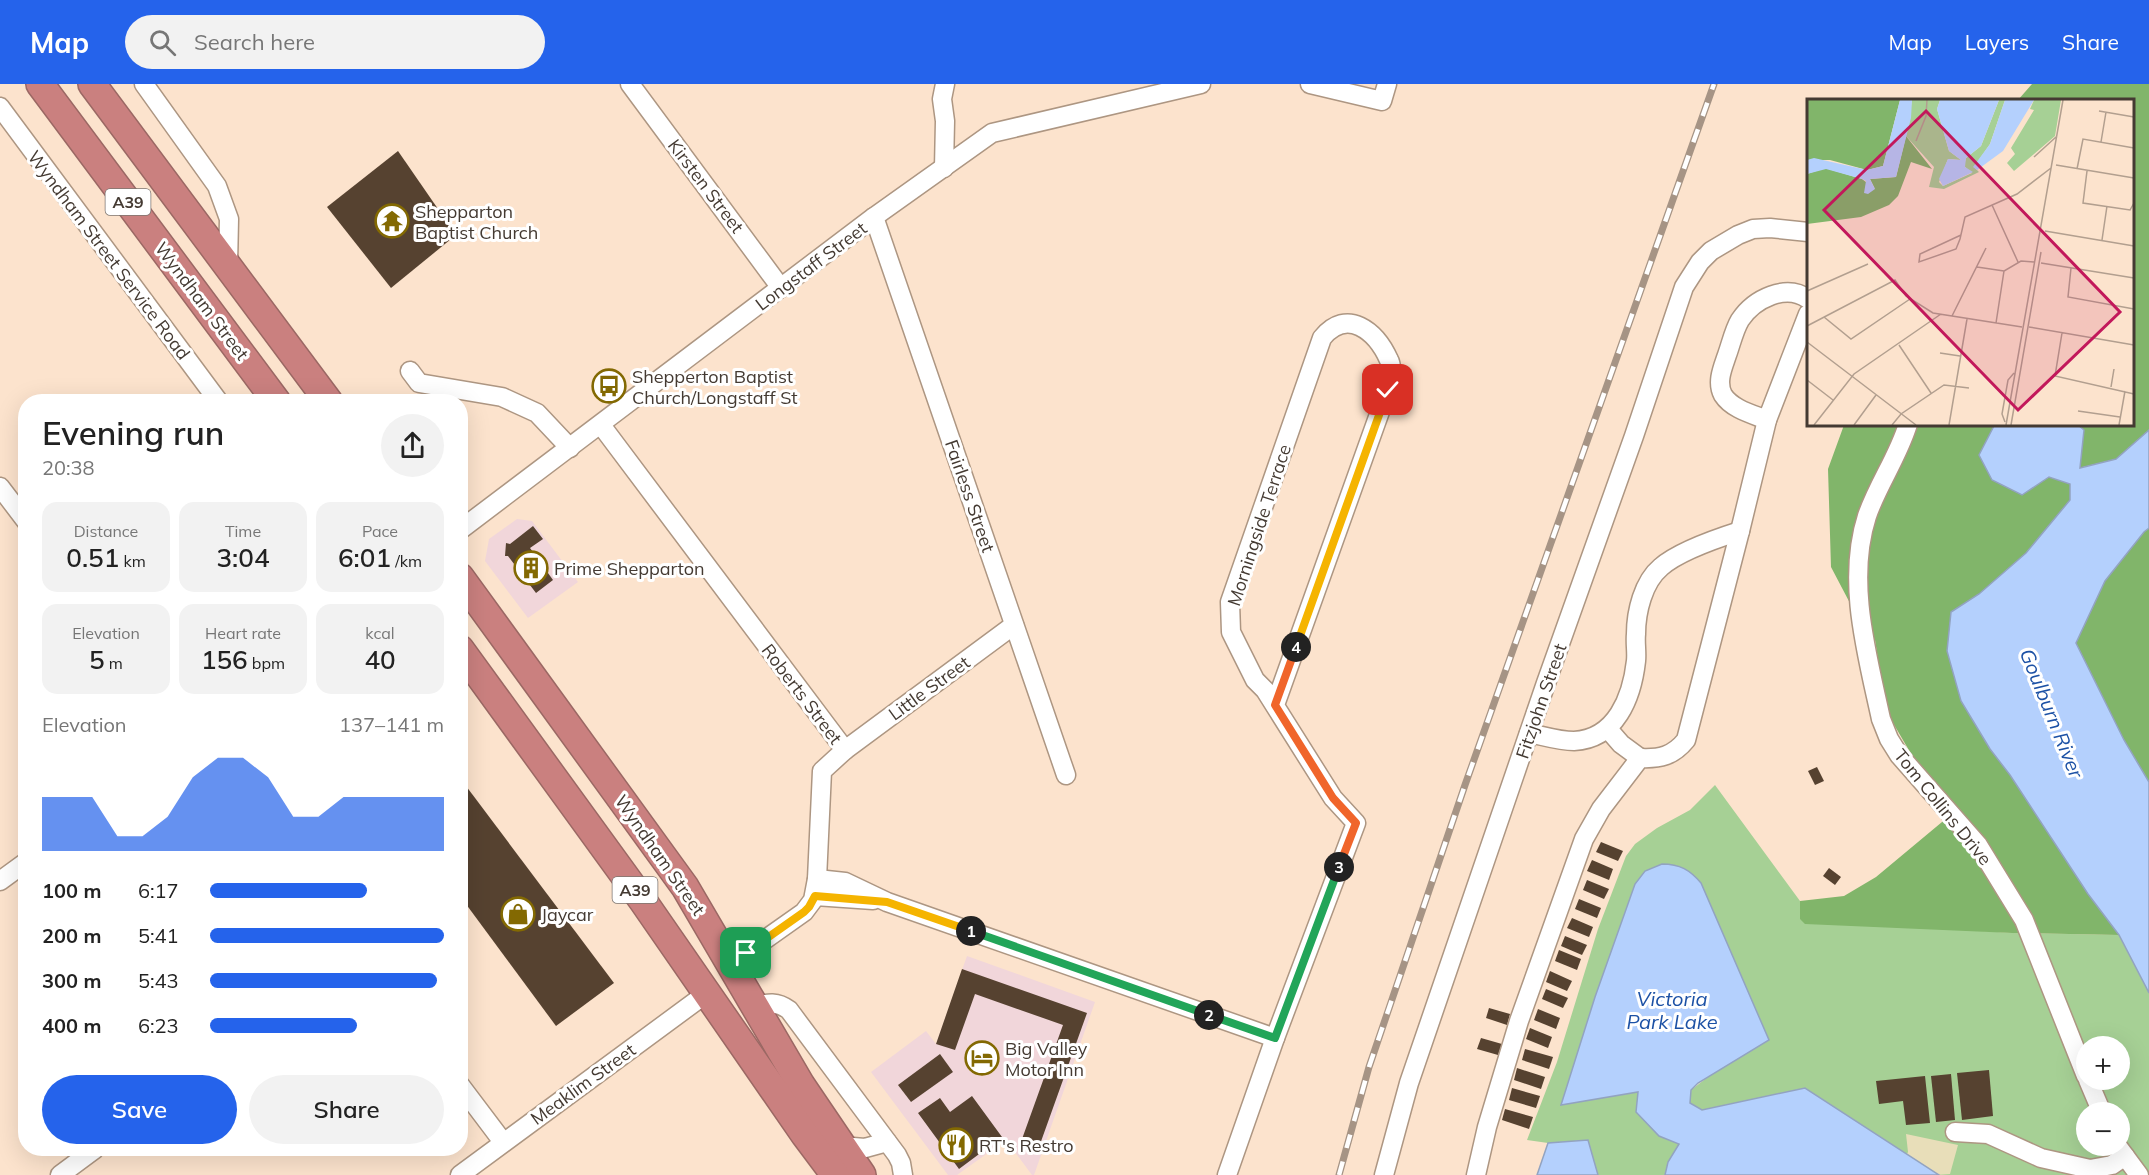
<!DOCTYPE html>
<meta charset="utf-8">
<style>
:root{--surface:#fff;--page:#f2f2f2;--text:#222;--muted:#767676;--accent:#2563eb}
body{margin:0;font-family:Mulish,sans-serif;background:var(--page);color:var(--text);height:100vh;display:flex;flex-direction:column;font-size:22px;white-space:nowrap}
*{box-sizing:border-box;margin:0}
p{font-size:20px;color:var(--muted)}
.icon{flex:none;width:33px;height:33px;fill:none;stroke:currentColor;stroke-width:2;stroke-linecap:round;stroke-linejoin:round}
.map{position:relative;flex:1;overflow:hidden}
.details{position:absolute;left:18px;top:310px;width:450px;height:762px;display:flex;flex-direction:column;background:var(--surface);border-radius:24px;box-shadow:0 6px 24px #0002}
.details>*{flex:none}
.controls{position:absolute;left:2076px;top:952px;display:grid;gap:12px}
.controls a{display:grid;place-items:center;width:54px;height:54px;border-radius:50%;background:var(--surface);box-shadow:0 6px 24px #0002;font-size:30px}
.pin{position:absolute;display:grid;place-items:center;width:51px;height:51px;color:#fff;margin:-26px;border-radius:12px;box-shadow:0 3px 9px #0006}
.km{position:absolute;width:30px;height:30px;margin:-15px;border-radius:50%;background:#222;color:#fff;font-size:16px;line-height:30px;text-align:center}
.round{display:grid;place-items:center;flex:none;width:63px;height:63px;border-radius:32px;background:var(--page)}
.head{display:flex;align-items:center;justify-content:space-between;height:102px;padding:0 24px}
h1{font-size:33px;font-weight:600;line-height:45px}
.figures{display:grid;grid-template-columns:repeat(3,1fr);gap:9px;height:102px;padding:6px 24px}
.figures div{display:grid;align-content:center;border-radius:15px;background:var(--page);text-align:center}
.figures b{font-size:26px;font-weight:600}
.figures small{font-size:16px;font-weight:400}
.figures p{font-size:16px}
.chart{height:168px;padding:12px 24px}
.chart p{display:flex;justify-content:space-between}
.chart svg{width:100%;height:108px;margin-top:6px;fill:var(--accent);opacity:.7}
.button{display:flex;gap:12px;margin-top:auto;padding:12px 24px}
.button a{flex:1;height:69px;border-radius:36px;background:var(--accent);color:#fff;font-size:24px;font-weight:600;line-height:69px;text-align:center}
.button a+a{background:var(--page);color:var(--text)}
ul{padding:0 24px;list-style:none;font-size:20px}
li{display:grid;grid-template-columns:96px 72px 1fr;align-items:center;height:45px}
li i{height:15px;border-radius:8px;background:var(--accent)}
header{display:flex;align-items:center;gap:36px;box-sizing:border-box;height:84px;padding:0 30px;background:var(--accent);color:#fff}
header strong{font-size:28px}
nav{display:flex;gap:33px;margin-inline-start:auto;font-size:21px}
.search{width:420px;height:54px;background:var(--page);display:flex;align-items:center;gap:15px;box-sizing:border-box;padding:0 21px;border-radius:33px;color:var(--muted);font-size:22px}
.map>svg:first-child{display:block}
.commercial{fill:#f1d6da}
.green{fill:#a6d095;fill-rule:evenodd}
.forest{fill:#81b56a}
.sand{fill:#e8deb9}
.water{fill:#b4d0fd;stroke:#92a3c0;stroke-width:1.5}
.building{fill:#564230}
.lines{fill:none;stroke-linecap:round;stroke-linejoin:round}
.minor-casing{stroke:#ad9682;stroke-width:21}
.highway-casing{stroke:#9b6864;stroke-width:30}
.minor{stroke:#fff;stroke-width:18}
.highway{stroke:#ca807f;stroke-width:27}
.rail-casing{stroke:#a69485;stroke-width:7}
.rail{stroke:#fff;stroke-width:4.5;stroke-dasharray:14;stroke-linecap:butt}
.split-1-casing{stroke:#fff;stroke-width:12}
.split-2-casing{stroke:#fff;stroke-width:12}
.split-3-casing{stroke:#fff;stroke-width:12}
.split-4-casing{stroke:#fff;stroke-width:12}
.split-5-casing{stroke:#fff;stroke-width:12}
.split-1{stroke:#f5b400;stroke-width:8}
.split-2{stroke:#22a559;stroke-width:8}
.split-3{stroke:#22a559;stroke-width:8}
.split-4{stroke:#f0652b;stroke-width:8}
.split-5{stroke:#f5b400;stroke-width:8}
.labels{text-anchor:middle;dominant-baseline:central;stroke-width:6;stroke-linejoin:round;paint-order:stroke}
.shield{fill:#fff;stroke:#7c7570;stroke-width:1.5}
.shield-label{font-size:16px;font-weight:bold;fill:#443a32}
.street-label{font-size:18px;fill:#443a32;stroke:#fff}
.poi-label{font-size:18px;fill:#443a32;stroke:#fff;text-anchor:start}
.water-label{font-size:20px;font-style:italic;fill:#1c51a5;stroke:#fff}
.inset-road{fill:none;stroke:#b29f8f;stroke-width:1.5}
.view{fill:#c2185b;fill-opacity:0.15;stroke:#c2185b;stroke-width:3}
.inset-edge{fill:none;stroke:#443a32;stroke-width:3}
</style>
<header>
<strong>Map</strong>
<div class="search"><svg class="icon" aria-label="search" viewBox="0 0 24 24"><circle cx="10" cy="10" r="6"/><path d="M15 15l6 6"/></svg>Search here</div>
<nav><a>Map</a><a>Layers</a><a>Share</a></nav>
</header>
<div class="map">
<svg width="2149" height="1091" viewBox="0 0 2149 1091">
<rect width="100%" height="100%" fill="#fce3cd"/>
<g class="commercial">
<path d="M517,435L532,437L578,498L528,534L485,477L489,455Z"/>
<path d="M967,872L1095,918L1034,1091H1032L1006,1056L957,1091H948L871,988L926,947L936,960Z"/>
</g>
<path class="green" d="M1715,701L1800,817V835L2012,849L2119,851L2149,909V1091H1939L1805,1004L1702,1026L1689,1019L1691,1006L1708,993L1562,1020L1638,1007L1659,1052L1680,1060L1668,1078L1665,1091H1598L1588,1056L1548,1059L1527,1056L1557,978L1598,845L1626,772L1635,760L1657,744L1690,726ZM2086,963H2120V996H2086ZM2086,1029H2120V1062H2086Z"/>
<g class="forest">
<path d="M2032,0H2149V346L2116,375L2079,384L2084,347L2078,341L2132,340V16H2018Z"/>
<path d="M1844,341H1995L1979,371L2022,411L2049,393L2070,400V416L2026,469L1979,510L1951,528L1961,617L1990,665L2010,691L2088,810L2119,851L2012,849L1805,840L1800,835V817L1844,812L1876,793L1948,733L1886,627L1875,556L1852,523L1831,483L1828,385Z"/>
<path d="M2149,444V698L2124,656L2076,559L2105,497L2144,448Z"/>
</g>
<path class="sand" d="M1906,1050L1958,1061L1950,1090L1936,1091L1900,1084L1908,1068Z"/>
<g class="water">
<path d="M1995,340L2078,341L2084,346L2080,384L2116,375L2149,346V444L2144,448L2105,497L2076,559L2124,656L2149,698V909L2119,851L2088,810L2010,691L1990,665L1961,617L1947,567L1951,528L1979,510L2026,469L2070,416V400L2049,393L2022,411L1992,396L1979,371Z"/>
<path d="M1662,780C1680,780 1690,786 1701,799L1769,956L1698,999L1691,1006L1690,1019L1702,1026L1805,1004L1939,1091H1665L1668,1078L1679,1060L1659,1052L1636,1028L1638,1008L1561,1021L1595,913L1635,800L1645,787Z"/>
<path d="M1588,1056L1598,1091H1537L1548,1059Z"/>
</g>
<g class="building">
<path d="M398,67L456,151L391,204L327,123Z"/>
<path d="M533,442L543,455L530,464L553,496L536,509L508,472H505L506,459L510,460Z"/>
<path d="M1817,683L1824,697L1815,701L1808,687Z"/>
<path d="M460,694L614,899L556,942L460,812Z"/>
<path d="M1601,758L1623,767L1618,777L1596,768Z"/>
<path d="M1592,776L1613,785L1609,796L1587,787Z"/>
<path d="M1829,784L1841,793L1835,801L1823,792Z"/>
<path d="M1587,796L1609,805L1604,815L1583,806Z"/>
<path d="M1579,815L1601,824L1597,834L1575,825Z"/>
<path d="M1572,834L1593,843L1589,853L1567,844Z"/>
<path d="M1565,852L1587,861L1582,871L1561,862Z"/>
<path d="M1559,866L1581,875L1577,886L1555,877Z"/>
<path d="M962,885L1087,929L1039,1063L1022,1055L1063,941L975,910L955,966L936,960Z"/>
<path d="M1550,887L1572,897L1567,907L1546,898Z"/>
<path d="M1546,905L1568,914L1563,924L1542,915Z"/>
<path d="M1489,924L1510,930L1507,941L1486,934Z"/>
<path d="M1538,925L1560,934L1556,945L1534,936Z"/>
<path d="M1530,944L1552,953L1548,964L1526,955Z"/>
<path d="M1481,954L1502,960L1498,971L1477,965Z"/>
<path d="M1525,965L1553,973L1549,985L1522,976Z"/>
<path d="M940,970L953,988L911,1018L898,1001Z"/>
<path d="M1517,984L1545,993L1541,1005L1514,996Z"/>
<path d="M1989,986L1993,1032L1962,1036L1957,989Z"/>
<path d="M1951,990L1955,1036L1936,1038L1931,992Z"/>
<path d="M1925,992L1930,1039L1906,1041L1903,1017L1879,1020L1876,997Z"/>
<path d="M1512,1004L1540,1012L1536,1024L1509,1016Z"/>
<path d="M972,1012L1002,1053L959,1085L918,1029L940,1014L950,1028Z"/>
<path d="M1505,1025L1533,1033L1529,1045L1502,1036Z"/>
</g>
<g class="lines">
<g class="minor-casing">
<g id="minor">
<path d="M144,0L217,102L229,135L228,182"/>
<path d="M630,0L781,204"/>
<path d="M1310,0L1382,17L1387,0"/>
<path d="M0,23L219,318"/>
<path d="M944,84L945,37L942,15L945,0"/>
<path d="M874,133L1066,691"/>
<path d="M410,287L419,299L502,313L537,329L570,364"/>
<path d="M1767,336C1752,330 1732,325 1723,311C1716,298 1723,283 1727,271C1731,260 1734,246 1740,236C1754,215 1786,199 1808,215"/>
<path d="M1908,340C1898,373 1878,400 1867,432C1846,497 1867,570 1881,635L1889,655L1899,671L1978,761L2024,836L2086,992"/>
<path d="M601,341L845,666L822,687L817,795L813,816L804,828L746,869L733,883"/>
<path d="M0,403L26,437"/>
<path d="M460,446L874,133L992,49L1201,0"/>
<path d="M1608,645L1621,660L1640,674"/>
<path d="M1529,649C1544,652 1559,657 1574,657C1616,655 1632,613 1636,577C1637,568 1635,559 1636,550C1636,528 1643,498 1661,483C1678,468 1718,454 1740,447"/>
<path d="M845,666L1014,541"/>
<path d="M817,795L845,798L887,818L1275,954"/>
<path d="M0,797L26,778"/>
<path d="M815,812L873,816"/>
<path d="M754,922C768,919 777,917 789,926L897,1071L901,1079L903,1091"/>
<path d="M2088,996L2102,1029"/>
<path d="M460,1001L503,1058"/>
<path d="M1955,1048L1988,1050L2041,1074L2090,1085L2112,1081L2125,1072"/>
<path d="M841,1062L865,1064L887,1058"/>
<path d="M2119,1064L2139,1091"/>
<path d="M60,1091L95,1065"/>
<path d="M460,1091L707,909"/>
<path d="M1227,1091L1275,954L1356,739L1333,714L1265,606L1255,596L1231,548L1230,518L1322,254C1347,223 1376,247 1389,276C1392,281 1391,288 1392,294L1275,621"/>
<path d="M1384,1091L1409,999L1546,599L1634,352L1684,203L1700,178L1711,167L1738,151L1753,145L1770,144L1808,148"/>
<path d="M1476,1091L1487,1043L1519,937L1584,755L1601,725L1640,674C1660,675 1673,672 1686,656L1740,447L1767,336L1808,230"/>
</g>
</g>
<g class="highway-casing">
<g id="highway">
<path d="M40,0L277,318"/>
<path d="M92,0L329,318"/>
<path d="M460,493L685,803L801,1001L862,1091"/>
<path d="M460,565L643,817L805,1051L835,1091"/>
</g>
</g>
<use href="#minor" class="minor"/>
<use href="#highway" class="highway"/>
<g class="rail-casing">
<path id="rail" d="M1339,1091L1369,983L1465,701L1714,0"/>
</g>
<use href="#rail" class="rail"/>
</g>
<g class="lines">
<g class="split-1-casing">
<path id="split-1" d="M746,869L804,828L809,823L815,812L887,818L971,847"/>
</g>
<g class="split-2-casing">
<path id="split-2" d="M971,847L1209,931"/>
</g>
<g class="split-3-casing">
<path id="split-3" d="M1209,931L1275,954L1339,783"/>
</g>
<g class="split-4-casing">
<path id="split-4" d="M1296,563L1275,621L1333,714L1356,739L1339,783"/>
</g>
<g class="split-5-casing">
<path id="split-5" d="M1296,563L1388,306"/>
</g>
<use href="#split-1" class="split-1"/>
<use href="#split-2" class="split-2"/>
<use href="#split-3" class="split-3"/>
<use href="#split-4" class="split-4"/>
<use href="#split-5" class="split-5"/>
</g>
<defs>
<g id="temple-ring" transform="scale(1.725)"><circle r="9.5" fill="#fff" stroke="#836902" stroke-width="1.5"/><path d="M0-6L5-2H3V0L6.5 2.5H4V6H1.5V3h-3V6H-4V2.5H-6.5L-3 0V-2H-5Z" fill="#836902"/></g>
<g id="bus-ring" transform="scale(1.725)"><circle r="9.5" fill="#fff" stroke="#836902" stroke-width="1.5"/><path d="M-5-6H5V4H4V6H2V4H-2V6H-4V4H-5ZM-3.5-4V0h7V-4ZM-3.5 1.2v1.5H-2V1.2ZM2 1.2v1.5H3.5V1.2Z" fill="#836902"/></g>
<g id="building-ring" transform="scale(1.725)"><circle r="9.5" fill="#fff" stroke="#836902" stroke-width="1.5"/><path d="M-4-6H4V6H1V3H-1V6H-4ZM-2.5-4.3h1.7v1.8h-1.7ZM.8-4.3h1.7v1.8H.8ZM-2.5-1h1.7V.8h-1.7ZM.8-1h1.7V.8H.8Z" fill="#836902"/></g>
<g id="shop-ring" transform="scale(1.725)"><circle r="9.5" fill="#fff" stroke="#836902" stroke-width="1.5"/><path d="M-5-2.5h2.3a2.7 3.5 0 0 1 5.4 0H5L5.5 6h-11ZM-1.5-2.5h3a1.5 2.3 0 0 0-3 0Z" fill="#836902"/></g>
<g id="hotel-ring" transform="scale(1.725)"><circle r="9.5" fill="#fff" stroke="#836902" stroke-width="1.5"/><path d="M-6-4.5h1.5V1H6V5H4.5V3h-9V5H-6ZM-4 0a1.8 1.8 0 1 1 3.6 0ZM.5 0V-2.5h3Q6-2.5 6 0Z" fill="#836902"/></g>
<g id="restaurant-ring" transform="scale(1.725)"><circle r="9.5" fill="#fff" stroke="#836902" stroke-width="1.5"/><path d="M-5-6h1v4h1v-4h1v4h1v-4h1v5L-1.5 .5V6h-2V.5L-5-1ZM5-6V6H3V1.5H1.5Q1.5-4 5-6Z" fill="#836902"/></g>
</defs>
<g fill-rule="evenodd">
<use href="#temple-ring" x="392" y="137"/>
<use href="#bus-ring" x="609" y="302"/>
<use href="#building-ring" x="531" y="484"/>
<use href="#shop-ring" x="518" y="830"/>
<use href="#hotel-ring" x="982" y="974"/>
<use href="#restaurant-ring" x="956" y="1061"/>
</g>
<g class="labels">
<g class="shield">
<rect x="105.5" y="105" width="45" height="26" rx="4.5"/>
<rect x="612.5" y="793" width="45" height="26" rx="4.5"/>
</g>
<g class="shield-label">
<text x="128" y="118">A39</text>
<text x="635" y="806">A39</text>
</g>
<g class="street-label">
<text transform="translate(706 102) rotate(53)">Kirsten Street</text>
<text transform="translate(109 171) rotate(53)">Wyndham Street Service Road</text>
<text transform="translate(811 182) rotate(-37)">Longstaff Street</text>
<text transform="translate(202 217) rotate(53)">Wyndham Street</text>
<text transform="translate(970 412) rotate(71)">Fairless Street</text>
<text transform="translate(1259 441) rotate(-72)">Morningside Terrace</text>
<text transform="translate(929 604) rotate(-36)">Little Street</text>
<text transform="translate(802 610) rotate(53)">Roberts Street</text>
<text transform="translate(1541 617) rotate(-71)">Fitzjohn Street</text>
<text transform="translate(1943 723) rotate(51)">Tom Collins Drive</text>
<text transform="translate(660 771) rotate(55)">Wyndham Street</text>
<text transform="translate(583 1000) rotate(-36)">Meaklim Street</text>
</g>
<g class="poi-label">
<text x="415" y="127">Shepparton<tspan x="415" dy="21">Baptist Church</tspan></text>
<text x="632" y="292">Shepperton Baptist<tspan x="632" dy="21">Church/Longstaff St</tspan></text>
<text x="554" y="484">Prime Shepparton</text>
<text x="541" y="830">Jaycar</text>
<text x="1005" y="964">Big Valley<tspan x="1005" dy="21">Motor Inn</tspan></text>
<text x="979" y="1061">RT's Restro</text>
</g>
<g class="water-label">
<text transform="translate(2052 629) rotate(68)">Goulburn River</text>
<text x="1672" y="914">Victoria<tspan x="1672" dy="23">Park Lake</tspan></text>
</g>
</g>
<g transform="translate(1807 15)">
<rect width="327" height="327" fill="#fce3cd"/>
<path d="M105,1H133L130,10L142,52L154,61L141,60L132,83L136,87L165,74L157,67L159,59L174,47L192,1H198L183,45L167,68L172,73L137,90L122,88L127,68L99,37ZM227,1H254L248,37L207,72L200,64L208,55L204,49L227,11L223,10Z" fill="#a6d095"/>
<path d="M0,1H93L76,67L60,71L23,61H0ZM99,37L125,70L104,63L91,97L82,106L54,118L0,125V75L18,69L55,80L68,90L63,80L89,78Z" fill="#81b56a"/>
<path d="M93,1H105L104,19L89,78L63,80L68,90L61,95L57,94L59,82L55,80L19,70L0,75V61L7,59L60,71L76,67ZM133,1H192L174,47L159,59L158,68L166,73L136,87L132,80L141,60L154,61L142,52L130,10ZM198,1H227L196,52L170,71L166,68L183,45Z" fill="#b4d0fd"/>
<path class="inset-road" d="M292,12L327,18M109,42L119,17L120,1M294,43L299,13M227,58L249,38M249,66L327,79M270,70L276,40L327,49M280,72L276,104L323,111L327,104M185,106L211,163M238,132L327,147M154,136L113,155L112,163L149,150L153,140L158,118L210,95L244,69M295,141L300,107M234,164L327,179M170,168L197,172M264,169L261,198L327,210M0,192L61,165M145,217L179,149M17,218L44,240L103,200M189,224L197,172L214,162L227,163M0,227L88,181L99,197L126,214L215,228M222,228L327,246M255,234L248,277L327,295M0,243L109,326M92,246L124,294M133,254L153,257M0,281L26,301M304,288L307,270M271,312L313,318M198,323L195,315L201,281L207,274M7,326L47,275L134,215M47,326L69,296M85,326L94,315L137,286L162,289M142,326L160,220M199,326L256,1M204,326L234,153M312,326L318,292"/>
<path class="view" d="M119,12L313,213L211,311L17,111Z"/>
<rect width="327" height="327" class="inset-edge"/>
</g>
</svg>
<div class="controls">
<a>+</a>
<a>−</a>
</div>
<div class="pin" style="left:746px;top:869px;background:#1e9e55"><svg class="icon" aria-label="arrive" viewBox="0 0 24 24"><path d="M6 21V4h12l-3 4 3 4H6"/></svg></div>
<div class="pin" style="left:1388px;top:306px;background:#d93025"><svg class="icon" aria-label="check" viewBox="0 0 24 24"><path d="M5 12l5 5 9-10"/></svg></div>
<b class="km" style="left:971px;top:847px">1</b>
<b class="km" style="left:1209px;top:931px">2</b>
<b class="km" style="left:1339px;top:783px">3</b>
<b class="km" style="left:1296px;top:563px">4</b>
<section class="details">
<div class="head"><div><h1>Evening run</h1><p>20:38</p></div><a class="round"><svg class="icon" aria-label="share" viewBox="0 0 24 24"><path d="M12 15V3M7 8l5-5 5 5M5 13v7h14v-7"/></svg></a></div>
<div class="figures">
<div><p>Distance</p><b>0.51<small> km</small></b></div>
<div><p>Time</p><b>3:04</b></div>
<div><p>Pace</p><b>6:01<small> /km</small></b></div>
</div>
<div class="figures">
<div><p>Elevation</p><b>5<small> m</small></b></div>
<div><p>Heart rate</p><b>156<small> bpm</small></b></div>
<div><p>kcal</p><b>40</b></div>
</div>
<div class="chart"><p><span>Elevation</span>137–141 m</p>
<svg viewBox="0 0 160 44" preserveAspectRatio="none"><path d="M0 44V22L10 22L20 22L30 38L40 38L50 30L60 14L70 6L80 6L90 14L100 30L110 30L120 22L130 22L140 22L150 22L160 22V44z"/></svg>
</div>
<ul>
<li><b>100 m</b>6:17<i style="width:67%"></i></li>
<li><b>200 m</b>5:41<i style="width:100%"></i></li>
<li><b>300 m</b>5:43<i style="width:97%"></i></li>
<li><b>400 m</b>6:23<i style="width:63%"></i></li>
</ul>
<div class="button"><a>Save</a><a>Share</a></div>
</section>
</div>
